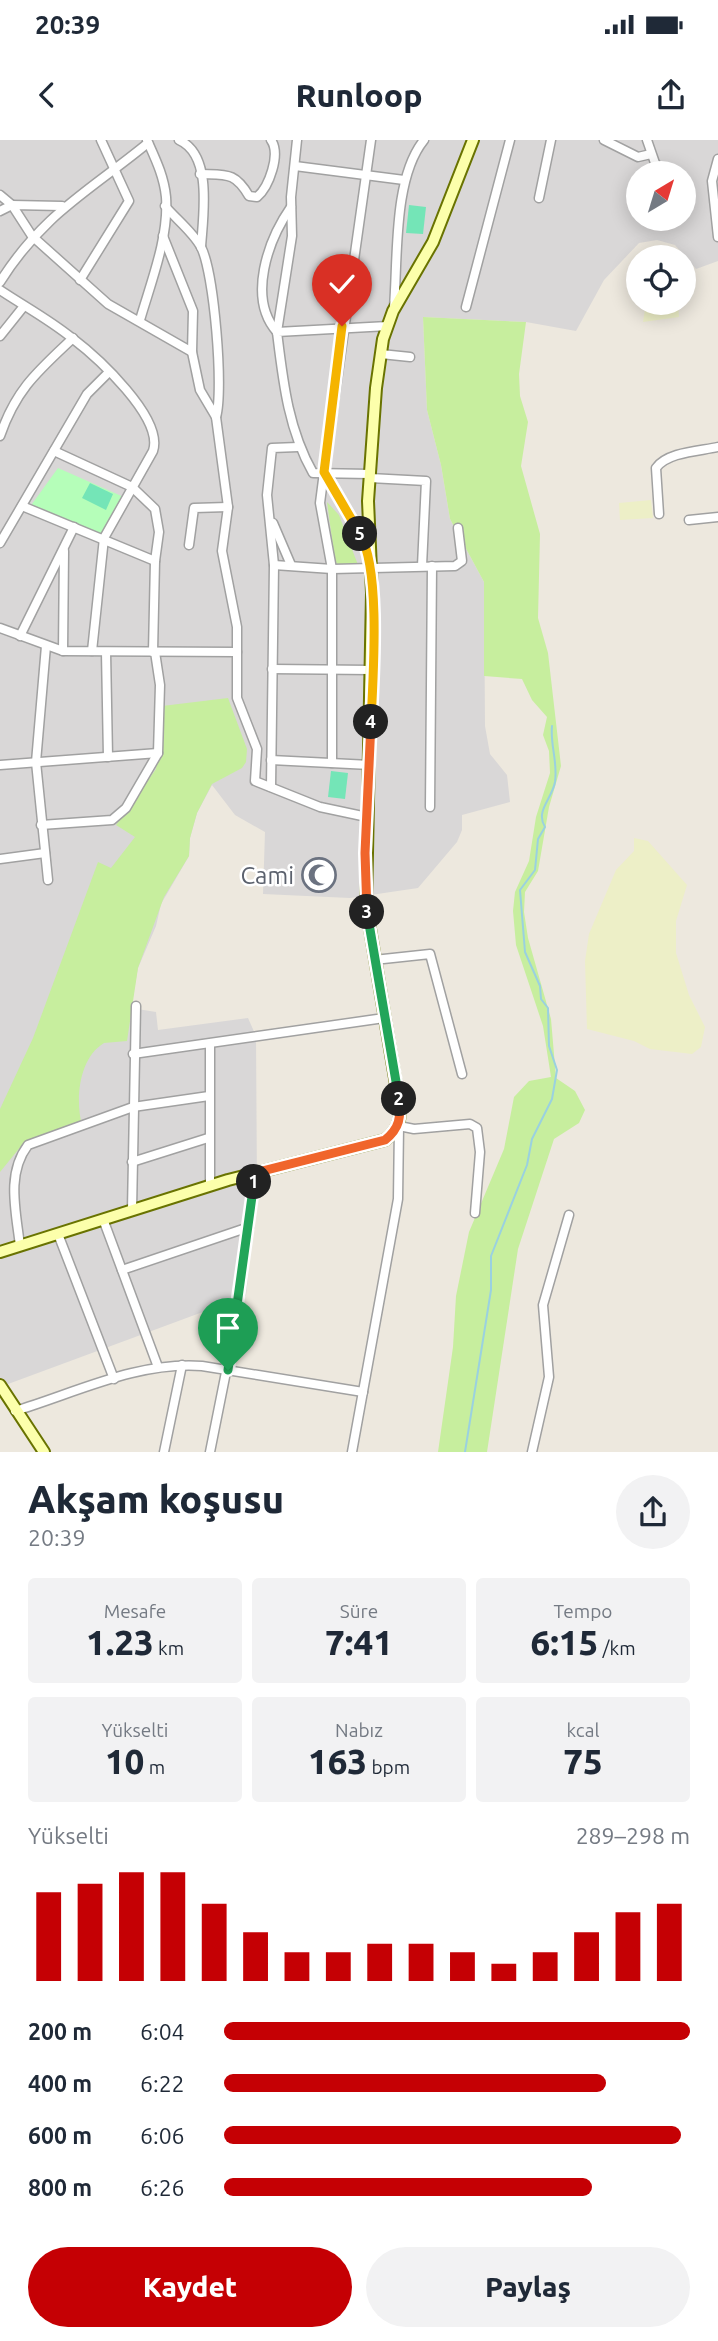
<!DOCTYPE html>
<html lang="tr">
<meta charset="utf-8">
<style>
:root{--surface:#fff;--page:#f2f2f3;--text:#1f2937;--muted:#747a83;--accent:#c50004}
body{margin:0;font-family:Ubuntu,sans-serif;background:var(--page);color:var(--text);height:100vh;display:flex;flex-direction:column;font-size:26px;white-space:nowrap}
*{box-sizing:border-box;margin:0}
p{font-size:23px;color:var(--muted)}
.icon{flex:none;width:38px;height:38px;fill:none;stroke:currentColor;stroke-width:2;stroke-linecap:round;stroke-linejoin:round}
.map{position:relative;height:1312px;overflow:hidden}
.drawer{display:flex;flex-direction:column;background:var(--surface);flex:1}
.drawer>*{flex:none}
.needle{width:46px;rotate:38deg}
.buttons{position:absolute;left:626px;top:21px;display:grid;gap:14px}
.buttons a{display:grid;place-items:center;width:70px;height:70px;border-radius:50%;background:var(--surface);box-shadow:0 4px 18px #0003;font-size:35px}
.pin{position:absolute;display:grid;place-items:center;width:60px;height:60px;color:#fff;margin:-72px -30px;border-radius:50% 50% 50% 0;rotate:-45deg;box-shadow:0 0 7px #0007}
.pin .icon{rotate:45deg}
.km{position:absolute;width:35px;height:35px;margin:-18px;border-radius:50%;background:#222;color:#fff;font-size:19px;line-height:35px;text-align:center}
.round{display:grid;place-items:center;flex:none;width:74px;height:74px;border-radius:37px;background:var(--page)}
.overview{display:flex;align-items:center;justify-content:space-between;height:119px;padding:0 28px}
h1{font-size:38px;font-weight:800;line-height:52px}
.figures{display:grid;grid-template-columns:repeat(3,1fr);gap:10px;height:119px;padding:7px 28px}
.figures div{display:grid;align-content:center;border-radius:7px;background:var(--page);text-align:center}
.figures b{font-size:35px;font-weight:800}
.figures small{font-size:19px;font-weight:400}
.figures p{font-size:19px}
.chart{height:196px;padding:14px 28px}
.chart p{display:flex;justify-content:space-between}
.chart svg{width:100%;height:126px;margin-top:7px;stroke:var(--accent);stroke-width:6}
.cta{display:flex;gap:14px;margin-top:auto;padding:14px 28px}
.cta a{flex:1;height:80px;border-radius:42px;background:var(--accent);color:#fff;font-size:28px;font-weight:800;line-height:80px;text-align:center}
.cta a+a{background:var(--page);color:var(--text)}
ul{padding:0 28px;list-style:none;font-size:23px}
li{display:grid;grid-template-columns:112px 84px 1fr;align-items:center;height:52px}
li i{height:18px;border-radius:9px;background:var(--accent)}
.status{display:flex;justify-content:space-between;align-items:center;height:49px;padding:0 35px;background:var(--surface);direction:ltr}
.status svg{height:19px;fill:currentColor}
header{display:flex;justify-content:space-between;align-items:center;height:91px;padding:0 28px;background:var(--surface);font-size:32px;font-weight:800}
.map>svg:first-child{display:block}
.residential{fill:#d9d7d7;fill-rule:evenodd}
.farmland{fill:#edefc7}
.grass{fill:#c7ee9e}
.park{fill:#b5feb9}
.pitch{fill:#74e5b7}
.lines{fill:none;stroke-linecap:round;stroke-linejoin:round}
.stream{stroke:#9ad1e0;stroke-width:2}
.street-casing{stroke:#a1a1a1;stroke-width:11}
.secondary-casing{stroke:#697300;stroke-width:14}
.street{stroke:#fff;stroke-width:8}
.secondary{stroke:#fcffab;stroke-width:10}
.split-1-casing{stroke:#fff;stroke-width:14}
.split-2-casing{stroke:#fff;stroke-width:14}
.split-3-casing{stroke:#fff;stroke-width:14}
.split-4-casing{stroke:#fff;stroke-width:14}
.split-5-casing{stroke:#fff;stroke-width:14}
.split-6-casing{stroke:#fff;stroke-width:14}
.split-1{stroke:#22a559;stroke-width:9}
.split-2{stroke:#f0652b;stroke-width:9}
.split-3{stroke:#22a559;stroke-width:9}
.split-4{stroke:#f0652b;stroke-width:9}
.split-5{stroke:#f5b400;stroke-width:9}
.split-6{stroke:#f5b400;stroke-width:9}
.labels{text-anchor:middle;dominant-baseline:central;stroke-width:5;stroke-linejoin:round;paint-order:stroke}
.worship-label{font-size:24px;fill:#5b616d;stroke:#fff;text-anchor:end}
</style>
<div class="status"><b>20:39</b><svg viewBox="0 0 49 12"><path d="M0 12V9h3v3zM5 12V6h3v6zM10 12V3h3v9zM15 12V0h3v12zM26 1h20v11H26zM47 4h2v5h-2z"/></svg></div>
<header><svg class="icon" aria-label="back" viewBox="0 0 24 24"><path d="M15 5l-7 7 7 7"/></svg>Runloop<svg class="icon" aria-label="share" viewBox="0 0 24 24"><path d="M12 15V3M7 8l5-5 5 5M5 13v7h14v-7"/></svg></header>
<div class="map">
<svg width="718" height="1312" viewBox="0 0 718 1312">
<rect width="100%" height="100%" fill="#ede8de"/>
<path class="residential" d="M0,0H718V121L696,129L675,105L657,100L639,103L604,140L576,191L526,182L423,177L427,270L441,325L450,379L484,442L485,586L490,614L507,635L510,662L462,675V690L457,702L418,748L350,758L263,754L265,692L235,675L212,645L197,673L190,698L189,716L161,764L156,786L138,828L131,868L156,872L158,890L248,878L256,896L257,1050L246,1156L0,1247ZM639,33H684V79H639Z"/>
<g class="farmland">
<path d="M646,163H678L679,177L643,182Z"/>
<path d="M651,360L653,378L620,380L619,363Z"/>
<path d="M634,698L648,701L687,745L676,781V813L689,855L705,887L701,907L692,914L650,909L634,901L587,889L585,821L589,794L616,730L634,711Z"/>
</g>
<g class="grass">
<path d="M423,177L526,182L519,234L520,256L528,282L521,326L540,394L538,478L548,513L561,626L549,667L538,731L525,752L524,772L528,798L551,879L556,938L575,951L585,970L579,983L554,999L518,1109L487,1312H438L453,1207L456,1156L469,1092L504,1009L514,957L529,941L551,937L543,886L516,805L513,771L515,752L529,721L536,677L550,633L549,611L543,595L547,577L532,560L522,539L484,536V442L450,379L441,325L427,270Z"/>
<path d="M327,362L339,375L358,425L339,426L335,421Z"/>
<path d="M228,558L247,609L246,622L242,628L212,644L197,673L190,698L189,716L164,757L138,828L127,901L104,903C79,918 75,959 82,985L22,1005L0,1032V969L33,898L98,722L111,728L135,697L116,685L156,629L162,566Z"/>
</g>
<path class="park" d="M58,328L126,358L102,397L35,372L32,364Z"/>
<g class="pitch">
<path d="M409,65L426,67L423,94L406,93Z"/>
<path d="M90,343L113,354L106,370L82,358Z"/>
<path d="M331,631L348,633L345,659L328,657Z"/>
</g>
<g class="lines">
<path class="stream" d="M465,1312L491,1150V1116L527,1025L532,999L552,959L557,930L549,906L548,868L541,859L540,846L525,812L520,750L535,730L538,699L545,687C535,671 552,659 555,642C558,622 550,605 552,586"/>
<g class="street-casing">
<g id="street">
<path d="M179,0C213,15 203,76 201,107"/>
<path d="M604,0L638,17L651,14"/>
<path d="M647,0L655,23L664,33"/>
<path d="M718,19L712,41L718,97"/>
<path d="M295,26L404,40"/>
<path d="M200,34C227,35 235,32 249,56L257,57C269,47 281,14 271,0"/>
<path d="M0,55L12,65L32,96L108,164L192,212"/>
<path d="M539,58L551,0"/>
<path d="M165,66C176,79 193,92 201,107C214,132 224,250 216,277"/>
<path d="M0,71L12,65L62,66"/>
<path d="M163,96L193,171L192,212L200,250L216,277L228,367L222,411L237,487V558L257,609L255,641L320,667L367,677"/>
<path d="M80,140L129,61L101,0"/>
<path d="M0,142C43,74 88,52 148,3"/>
<path d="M0,150C24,166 50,180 72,198C97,217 164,278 153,311L104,398L92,511"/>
<path d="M394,167C398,118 393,38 424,0"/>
<path d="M466,167L510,0"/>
<path d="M140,180C151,142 169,97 166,57C164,36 155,18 147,0"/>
<path d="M277,192L292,96L291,57L297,0"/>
<path d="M277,192C247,158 268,100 291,67"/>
<path d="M0,196L24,166"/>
<path d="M381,214L410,217"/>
<path d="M0,296C16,249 38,231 73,198"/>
<path d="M54,311L132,347L155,369L159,392L155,421L153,512"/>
<path d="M324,332L320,363L332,429V623"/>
<path d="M370,334L313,333C288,289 283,241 277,192L388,186"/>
<path d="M370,338L426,341L422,426"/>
<path d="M22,366L155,421"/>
<path d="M659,374L656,328C667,312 700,311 718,307"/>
<path d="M689,380L718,377"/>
<path d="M273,383L291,425"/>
<path d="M0,403L87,254L108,233"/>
<path d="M189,405L194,368L228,367"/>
<path d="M368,408L324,332L371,0"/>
<path d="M274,425L332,429L455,426L462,421L458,388"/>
<path d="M0,488L63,511L237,512"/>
<path d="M20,496L74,387"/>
<path d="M46,506L36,622L48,740"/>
<path d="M63,511L64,411"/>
<path d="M106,512L108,617"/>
<path d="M272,529L372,530"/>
<path d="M271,620L370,625"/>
<path d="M0,625L158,613"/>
<path d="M271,647L274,425L267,355L272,308L298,307"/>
<path d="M430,667L432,426"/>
<path d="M41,685L112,680L126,668L158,613L160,545L155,512"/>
<path d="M0,719L45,713"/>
<path d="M374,820L430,814L462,934"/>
<path d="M133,914L384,878"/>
<path d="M399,986L414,989L470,984L477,988L480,1012L475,1073"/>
<path d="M132,1022L208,998"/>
<path d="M210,1046V904"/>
<path d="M132,1070L136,866"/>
<path d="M103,1079L158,1227"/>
<path d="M58,1094L114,1239"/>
<path d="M20,1106C16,1071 6,1034 28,1005L133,967L209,956"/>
<path d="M122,1130L249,1087"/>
<path d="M15,1271C75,1253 138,1221 202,1226L363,1252"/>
<path d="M164,1312L182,1225"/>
<path d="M210,1312L233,1197L255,1033"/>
<path d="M352,1312L398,1059L399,986"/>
<path d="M532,1312L549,1237L543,1165L569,1075"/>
</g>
</g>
<g class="secondary-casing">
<g id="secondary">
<path d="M0,1112L228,1040L385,1000C402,987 401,975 398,956L366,765L372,453L368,361L376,248L383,199L393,171L433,102L473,0"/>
<path d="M0,1245L44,1312"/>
</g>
</g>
<use href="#street" class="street"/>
<use href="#secondary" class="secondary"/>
</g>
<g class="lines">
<g class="split-1-casing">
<path id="split-1" d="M228,1230L254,1042"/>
</g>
<g class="split-2-casing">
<path id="split-2" d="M254,1042L255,1033L385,1000C400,988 401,977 399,959"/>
</g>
<g class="split-3-casing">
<path id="split-3" d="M367,772L399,959"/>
</g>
<g class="split-4-casing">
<path id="split-4" d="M367,772L365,713L371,582"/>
</g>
<g class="split-5-casing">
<path id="split-5" d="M360,394C381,430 373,537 371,582"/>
</g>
<g class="split-6-casing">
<path id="split-6" d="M342,186L324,332L360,394"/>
</g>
<use href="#split-1" class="split-1"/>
<use href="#split-2" class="split-2"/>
<use href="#split-3" class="split-3"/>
<use href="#split-4" class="split-4"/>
<use href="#split-5" class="split-5"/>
<use href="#split-6" class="split-6"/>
</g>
<defs>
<g id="mosque-ring" transform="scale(1.75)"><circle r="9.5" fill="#fff" stroke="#6b7280" stroke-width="1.5"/><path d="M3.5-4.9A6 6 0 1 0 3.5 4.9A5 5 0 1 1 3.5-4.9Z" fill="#6b7280"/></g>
</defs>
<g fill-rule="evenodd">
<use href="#mosque-ring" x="319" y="735"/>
</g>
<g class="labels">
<g class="worship-label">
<text x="294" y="735">Cami</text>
</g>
</g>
</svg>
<div class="buttons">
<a><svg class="needle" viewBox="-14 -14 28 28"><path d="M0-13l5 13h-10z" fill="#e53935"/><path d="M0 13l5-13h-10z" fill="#747a83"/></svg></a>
<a><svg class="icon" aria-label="locate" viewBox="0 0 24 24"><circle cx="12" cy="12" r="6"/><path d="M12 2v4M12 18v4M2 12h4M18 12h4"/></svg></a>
</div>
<div class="pin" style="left:228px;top:1230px;background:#1e9e55"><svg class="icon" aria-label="arrive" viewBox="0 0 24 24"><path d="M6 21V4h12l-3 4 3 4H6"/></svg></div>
<div class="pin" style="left:342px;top:186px;background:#d93025"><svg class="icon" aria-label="check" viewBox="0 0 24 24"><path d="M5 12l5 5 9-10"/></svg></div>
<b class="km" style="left:254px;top:1042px">1</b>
<b class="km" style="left:399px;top:959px">2</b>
<b class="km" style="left:367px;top:772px">3</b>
<b class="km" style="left:371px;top:582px">4</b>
<b class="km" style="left:360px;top:394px">5</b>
</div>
<section class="drawer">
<div class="overview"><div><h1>Akşam koşusu</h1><p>20:39</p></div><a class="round"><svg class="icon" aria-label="share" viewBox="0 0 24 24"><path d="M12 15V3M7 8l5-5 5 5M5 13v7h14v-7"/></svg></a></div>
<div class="figures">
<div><p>Mesafe</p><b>1.23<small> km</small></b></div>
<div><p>Süre</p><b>7:41</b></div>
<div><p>Tempo</p><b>6:15<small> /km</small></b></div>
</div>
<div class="figures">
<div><p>Yükselti</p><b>10<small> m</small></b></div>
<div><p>Nabız</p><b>163<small> bpm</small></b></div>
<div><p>kcal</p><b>75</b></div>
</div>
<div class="chart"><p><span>Yükselti</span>289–298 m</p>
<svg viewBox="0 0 160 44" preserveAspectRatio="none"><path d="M5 44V13M15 44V10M25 44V6M35 44V6M45 44V17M55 44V27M65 44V34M75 44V34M85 44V31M95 44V31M105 44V34M115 44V38M125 44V34M135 44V27M145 44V20M155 44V17"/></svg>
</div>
<ul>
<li><b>200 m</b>6:04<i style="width:100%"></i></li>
<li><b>400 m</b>6:22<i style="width:82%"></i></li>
<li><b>600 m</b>6:06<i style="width:98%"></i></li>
<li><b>800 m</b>6:26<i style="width:79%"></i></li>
</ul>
<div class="cta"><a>Kaydet</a><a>Paylaş</a></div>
</section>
